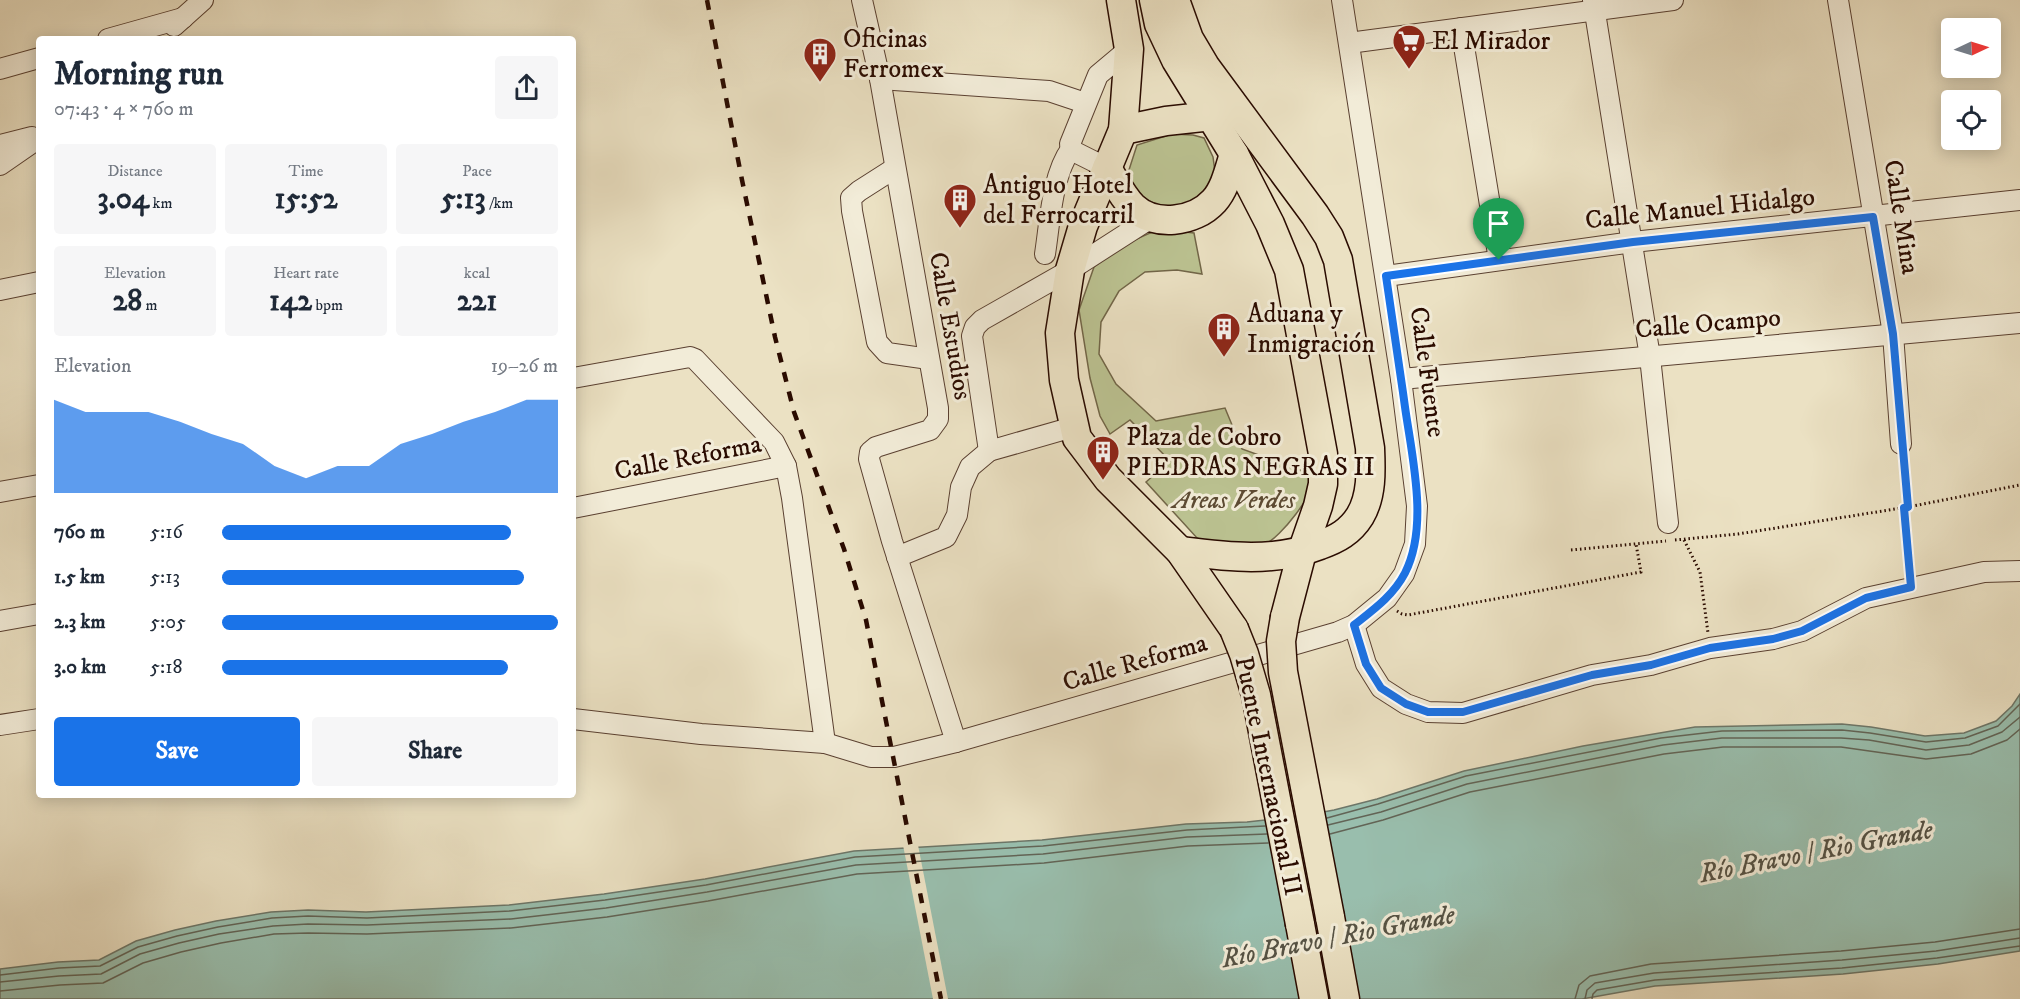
<!DOCTYPE html>
<meta charset="utf-8">
<style>
:root{--surface:#fff;--page:#f6f6f7;--text:#1f2937;--muted:#747a83;--accent:#1a73e8}
body{margin:0;font-family:"IM FELL DW Pica",serif;background:var(--page);color:var(--text);height:100vh;display:flex;flex-direction:column;font-size:22px;white-space:nowrap}
*{box-sizing:border-box;margin:0}
p{font-size:20px;color:var(--muted)}
.icon{flex:none;width:33px;height:33px;fill:none;stroke:currentColor;stroke-width:2;stroke-linecap:round;stroke-linejoin:round}
.map{position:relative;flex:1;overflow:hidden}
.side{position:absolute;left:36px;top:36px;width:540px;height:762px;display:flex;flex-direction:column;background:var(--surface);border-radius:6px;box-shadow:0 3px 15px #0003}
.side>*{flex:none}
.needle{width:39px;rotate:86deg}
.fabs{position:absolute;left:1941px;top:18px;display:grid;gap:12px}
.fabs a{display:grid;place-items:center;width:60px;height:60px;border-radius:6px;background:var(--surface);box-shadow:0 3px 15px #0003;font-size:30px}
.pin{position:absolute;display:grid;place-items:center;width:51px;height:51px;color:#fff;margin:-62px -26px;border-radius:50% 50% 50% 0;rotate:-45deg;box-shadow:0 0 6px #0007}
.pin .icon{rotate:45deg}
.round{display:grid;place-items:center;flex:none;width:63px;height:63px;border-radius:6px;background:var(--page)}
.head{display:flex;align-items:center;justify-content:space-between;height:102px;padding:0 18px}
h1{font-size:33px;font-weight:800;line-height:45px}
.figures{display:grid;grid-template-columns:repeat(3,1fr);gap:9px;height:102px;padding:6px 18px}
.figures div{display:grid;align-content:center;border-radius:6px;background:var(--page);text-align:center}
.figures b{font-size:30px;font-weight:800}
.figures small{font-size:16px;font-weight:400}
.figures p{font-size:16px}
.chart{height:168px;padding:12px 18px}
.chart p{display:flex;justify-content:space-between}
.chart svg{width:100%;height:108px;margin-top:6px;fill:var(--accent);opacity:.7}
.action{display:flex;gap:12px;margin-top:auto;padding:12px 18px}
.action a{flex:1;height:69px;border-radius:6px;background:var(--accent);color:#fff;font-size:24px;font-weight:800;line-height:69px;text-align:center}
.action a+a{background:var(--page);color:var(--text)}
ul{padding:0 18px;list-style:none;font-size:20px}
li{display:grid;grid-template-columns:96px 72px 1fr;align-items:center;height:45px}
li i{height:15px;border-radius:8px;background:var(--accent)}
.map>svg:first-child{display:block}
.green{fill:#bbc291;stroke:#726648;stroke-width:1.5}
.water{fill:#99bead;stroke:#6d7668;stroke-width:1.5}
.pier{fill:#ebe1c3}
.lines{fill:none;stroke-linecap:round;stroke-linejoin:round}
.shore{stroke:#626456;stroke-width:1.5}
.minor-casing{stroke:#5a4031;stroke-width:22}
.highway-casing{stroke:#2a0b00;stroke-width:31}
.path{stroke:#2a0b00;stroke-width:3;stroke-dasharray:1.5 3;stroke-linecap:butt}
.minor{stroke:#f2ecd8;stroke-width:20}
.highway{stroke:#ebe1c3;stroke-width:28}
.rail{stroke:#2a0b00;stroke-width:4.5;stroke-dasharray:10 10;stroke-linecap:butt}
.highway-bridge-casing{stroke:#2a0b00;stroke-width:31;stroke-linecap:butt}
.highway-bridge{stroke:#ebe1c3;stroke-width:28}
.route-casing{stroke:#fff;stroke-width:12}
.route{stroke:#1a73e8;stroke-width:8}
.labels{text-anchor:middle;dominant-baseline:central;stroke-width:6;stroke-linejoin:round;paint-order:stroke}
.poi-label{font-size:26px;fill:#2a0b00;stroke:#f2ecd8;text-anchor:start}
.street-label{font-size:26px;fill:#2a0b00;stroke:#f2ecd8}
.park-label{font-size:26px;font-style:italic;fill:#5d4b33;stroke:#f2ecd8}
.water-label{font-size:27px;font-style:italic;fill:#565345;stroke:#f2ecd8}
</style>
<div class="map">
<svg width="2020" height="999" viewBox="0 0 2020 999">
<rect width="100%" height="100%" fill="#ebe1c3"/>
<filter id="stains"><feTurbulence type="fractalNoise" baseFrequency=".00333" numOctaves="4"/><feColorMatrix values="0 0 0 0 .2 0 0 0 0 .09 0 0 0 0 .02 0 0 0 .5 -.17"/></filter>
<radialGradient id="worn" r=".72"><stop offset=".6" stop-color="#630" stop-opacity="0"/><stop offset="1" stop-color="#630" stop-opacity=".3"/></radialGradient>
<g class="green">
<path d="M1172,134L1193,135L1204,138L1213,157L1215,172L1208,191L1198,201L1166,208L1151,202L1128,187L1127,176L1137,145Z"/>
<path d="M1159,229L1194,233L1202,274L1177,270L1145,272L1119,291L1101,322L1099,354L1116,384L1156,421L1225,408L1242,449L1314,475C1316,493 1281,537 1264,545C1254,550 1239,551 1228,554L1197,538L1146,482L1170,461L1130,420L1110,434L1100,416L1090,378L1079,310L1094,267L1125,244Z"/>
</g>
<path class="water" d="M2020,694V951L1938,964L1843,974L1655,986L1582,999H0V969L58,962L99,960L136,941L175,930L216,921L271,912L308,910L366,912L509,905L604,894L705,879L854,851L1042,840L1186,824L1247,822L1302,816L1334,810L1377,799L1464,771L1583,746L1695,727L1842,724L1871,727L1925,736L1964,733L1996,721L2012,706Z"/>
<path class="pier" d="M903,845H918L948,999H933Z"/>
<g class="lines">
<g class="shore">
<path d="M1327,818L1378,804L1466,776L1661,738L1722,731L1842,730L1870,733L1926,742L1965,738L1998,726L2020,704"/>
<path d="M1328,825L1381,812L1467,784L1663,745L1722,738H1841L1869,740L1926,750L1969,745L2002,732L2020,717"/>
<path d="M1330,834L1383,820L1470,792L1664,754L1723,747H1841L1926,759L1971,754L2007,740L2020,729"/>
<path d="M0,975L59,968L100,966L138,947L177,936L218,927L272,918L308,916L367,918L510,911L605,900L706,885L855,857L1043,846L1187,830L1265,826"/>
<path d="M0,982L59,976L101,974L140,954L179,943L219,934L273,926L308,924L367,925L511,919L606,908L707,892L856,865L1043,854L1187,837L1267,834"/>
<path d="M0,991L60,985L103,983L143,963L181,952L221,943L274,934L308,933L367,934L511,928L607,917L708,901L857,874L1044,863L1188,846L1268,843"/>
<path d="M1575,999L1579,985L1590,976L1651,964L1841,951L1935,942L2020,929"/>
<path d="M1585,999L1587,990L1595,983L1654,973L1842,960L1936,951L2020,938"/>
<path d="M1592,999L1593,994L1597,990L1655,980L1842,968L1937,958L2020,946"/>
</g>
<g class="minor-casing">
<g id="minor">
<path d="M862,0L880,79L938,408V419L930,430L876,447L870,452L869,459L892,541L956,742"/>
<path d="M1593,0L1650,357L1668,523"/>
<path d="M1838,0L1893,334L1901,444"/>
<path d="M174,26L203,0"/>
<path d="M1461,28L1499,260"/>
<path d="M108,39L183,18"/>
<path d="M1349,43L1673,0"/>
<path d="M0,69L39,58"/>
<path d="M880,79L1049,91L1085,103"/>
<path d="M0,145L32,137"/>
<path d="M0,165L39,138"/>
<path d="M895,168L859,191L851,198L852,211L877,342L887,353L929,359"/>
<path d="M1107,168L1075,152L1071,149L1070,144L1098,75L1129,49"/>
<path d="M1045,254C1050,222 1052,175 1071,149"/>
<path d="M1386,276L1633,242L2020,200"/>
<path d="M0,290L39,282"/>
<path d="M573,378L690,357L695,359L774,442L786,466L792,498L825,743"/>
<path d="M1401,379L2020,323"/>
<path d="M1073,427L989,451L972,336L975,327L982,320L1070,270L1151,218"/>
<path d="M0,492L39,485"/>
<path d="M573,508L786,466"/>
<path d="M897,557L946,537L957,515L961,487L970,467L989,451"/>
<path d="M0,621L39,614"/>
<path d="M1354,625L1366,664L1381,688L1406,704L1428,712L1463,713L1592,675L1651,665L1710,648L1773,639L1802,631L1866,598L1984,572L2020,571"/>
<path d="M573,719L701,734L825,743L871,757H894L956,742L1338,632L1354,625L1387,598L1404,574L1415,544L1417,506L1401,379L1342,0"/>
<path d="M0,725L39,719"/>
</g>
</g>
<g class="highway-casing">
<g id="highway">
<path d="M1121,0L1129,49L1123,130L1083,226L1070,270L1060,333L1064,380L1077,438L1108,479L1180,551L1234,629"/>
<path d="M1154,0L1159,24L1176,60L1234,154L1270,224L1289,270L1323,454V484L1318,506L1302,552L1285,617"/>
<path d="M1175,0L1189,39L1205,66L1315,215L1329,237L1338,260L1370,448C1371,471 1372,496 1360,516C1350,532 1337,539 1320,545C1274,563 1228,557 1180,551"/>
<path d="M1123,130L1166,121L1212,116"/>
<path d="M1107,168C1115,181 1122,196 1133,207C1154,227 1194,223 1214,201C1225,189 1229,170 1234,154"/>
<path d="M1330,917L1345,999"/>
<path d="M1300,924L1314,999"/>
</g>
</g>
<g class="path">
<path d="M1903,461L1908,507"/>
<path d="M1904,508L1909,570"/>
<path d="M1675,540L1738,534L1908,507L2020,485"/>
<path d="M1684,540L1700,572L1708,633"/>
<path d="M1571,550L1666,541"/>
<path d="M1397,611L1402,614L1408,615L1641,572L1636,544"/>
</g>
<use href="#minor" class="minor"/>
<use href="#highway" class="highway"/>
<path class="rail" d="M707,0L742,180L775,337L794,412L844,549L866,620L941,999"/>
<g class="highway-bridge-casing">
<g id="highway-bridge">
<path d="M1285,617L1281,641L1283,672L1330,917"/>
<path d="M1234,629L1244,654L1256,695L1300,924"/>
</g>
</g>
<use href="#highway-bridge" class="highway-bridge"/>
</g>
<g class="lines">
<g class="route-casing">
<path id="route" d="M1873,217L1893,334L1908,507L1904,508L1911,587L1866,598L1802,631L1773,639L1710,648L1651,665L1592,675L1463,712H1428L1406,704L1381,688L1366,664L1354,625C1373,610 1393,596 1405,573C1429,526 1412,457 1405,407C1399,363 1392,319 1386,276L1633,242Z"/>
</g>
<use href="#route" class="route"/>
</g>
<defs>
<g id="supermarket-pin" transform="scale(1.725)"><path d="M0 17L-7.5 6A9.5 9.5 0 1 1 7.5 6Z" fill="#8f2418" stroke="#f2ecd8"/><path d="M-6-5.5h2.5l.6 2H6L4.5 2H-2.5L-4.4-4H-6ZM-1.5 3.2a1.3 1.3 0 1 0 .1 0ZM3 3.2a1.3 1.3 0 1 0 .1 0Z" fill="#fff"/></g>
<g id="building-pin" transform="scale(1.725)"><path d="M0 17L-7.5 6A9.5 9.5 0 1 1 7.5 6Z" fill="#8f2418" stroke="#f2ecd8"/><path d="M-4-6H4V6H1V3H-1V6H-4ZM-2.5-4.3h1.7v1.8h-1.7ZM.8-4.3h1.7v1.8H.8ZM-2.5-1h1.7V.8h-1.7ZM.8-1h1.7V.8H.8Z" fill="#fff"/></g>
</defs>
<g fill-rule="evenodd">
<use href="#supermarket-pin" x="1409" y="41"/>
<use href="#building-pin" x="820" y="54"/>
<use href="#building-pin" x="960" y="200"/>
<use href="#building-pin" x="1224" y="329"/>
<use href="#building-pin" x="1103" y="452"/>
</g>
<g class="labels">
<g class="poi-label">
<text x="843" y="39">Oficinas<tspan x="843" dy="30">Ferromex</tspan></text>
<text x="1432" y="41">El Mirador</text>
<text x="983" y="185">Antiguo Hotel<tspan x="983" dy="30">del Ferrocarril</tspan></text>
<text x="1247" y="314">Aduana y<tspan x="1247" dy="30">Inmigración</tspan></text>
<text x="1126" y="437">Plaza de Cobro<tspan x="1126" dy="30">PIEDRAS NEGRAS II</tspan></text>
</g>
<g class="street-label">
<text transform="translate(1700 209) rotate(-6)">Calle Manuel Hidalgo</text>
<text transform="translate(1901 217) rotate(81)">Calle Mina</text>
<text transform="translate(1708 324) rotate(-5)">Calle Ocampo</text>
<text transform="translate(950 326) rotate(80)">Calle Estudios</text>
<text transform="translate(1427 372) rotate(82)">Calle Fuente</text>
<text transform="translate(688 458) rotate(-11)">Calle Reforma</text>
<text transform="translate(1135 663) rotate(-16)">Calle Reforma</text>
<text transform="translate(1268 776) rotate(78)">Puente Internacional II</text>
</g>
<g class="park-label">
<text x="1234" y="500">Areas Verdes</text>
</g>
<g class="water-label">
<text transform="translate(1816 852) rotate(-11)">Río Bravo / Rio Grande</text>
<text transform="translate(1338 937) rotate(-11)">Río Bravo / Rio Grande</text>
</g>
</g>
<rect width="100%" height="100%" filter="url(#stains)"/>
<rect width="100%" height="100%" fill="url(#worn)"/>
</svg>
<div class="fabs">
<a><svg class="needle" viewBox="-14 -14 28 28"><path d="M0-13l5 13h-10z" fill="#e53935"/><path d="M0 13l5-13h-10z" fill="#747a83"/></svg></a>
<a><svg class="icon" aria-label="locate" viewBox="0 0 24 24"><circle cx="12" cy="12" r="6"/><path d="M12 2v4M12 18v4M2 12h4M18 12h4"/></svg></a>
</div>
<div class="pin" style="left:1499px;top:260px;background:#1e9e55"><svg class="icon" aria-label="arrive" viewBox="0 0 24 24"><path d="M6 21V4h12l-3 4 3 4H6"/></svg></div>
<section class="side">
<div class="head"><div><h1>Morning run</h1><p>07:43 · 4 × 760 m</p></div><a class="round"><svg class="icon" aria-label="share" viewBox="0 0 24 24"><path d="M12 15V3M7 8l5-5 5 5M5 13v7h14v-7"/></svg></a></div>
<div class="figures">
<div><p>Distance</p><b>3.04<small> km</small></b></div>
<div><p>Time</p><b>15:52</b></div>
<div><p>Pace</p><b>5:13<small> /km</small></b></div>
</div>
<div class="figures">
<div><p>Elevation</p><b>28<small> m</small></b></div>
<div><p>Heart rate</p><b>142<small> bpm</small></b></div>
<div><p>kcal</p><b>221</b></div>
</div>
<div class="chart"><p><span>Elevation</span>19–26 m</p>
<svg viewBox="0 0 160 44" preserveAspectRatio="none"><path d="M0 44V6L10 11L20 11L30 11L40 15L50 20L60 24L70 33L80 38L90 33L100 33L110 24L120 20L130 15L140 11L150 6L160 6V44z"/></svg>
</div>
<ul>
<li><b>760 m</b>5:16<i style="width:86%"></i></li>
<li><b>1.5 km</b>5:13<i style="width:90%"></i></li>
<li><b>2.3 km</b>5:05<i style="width:100%"></i></li>
<li><b>3.0 km</b>5:18<i style="width:85%"></i></li>
</ul>
<div class="action"><a>Save</a><a>Share</a></div>
</section>
</div>
